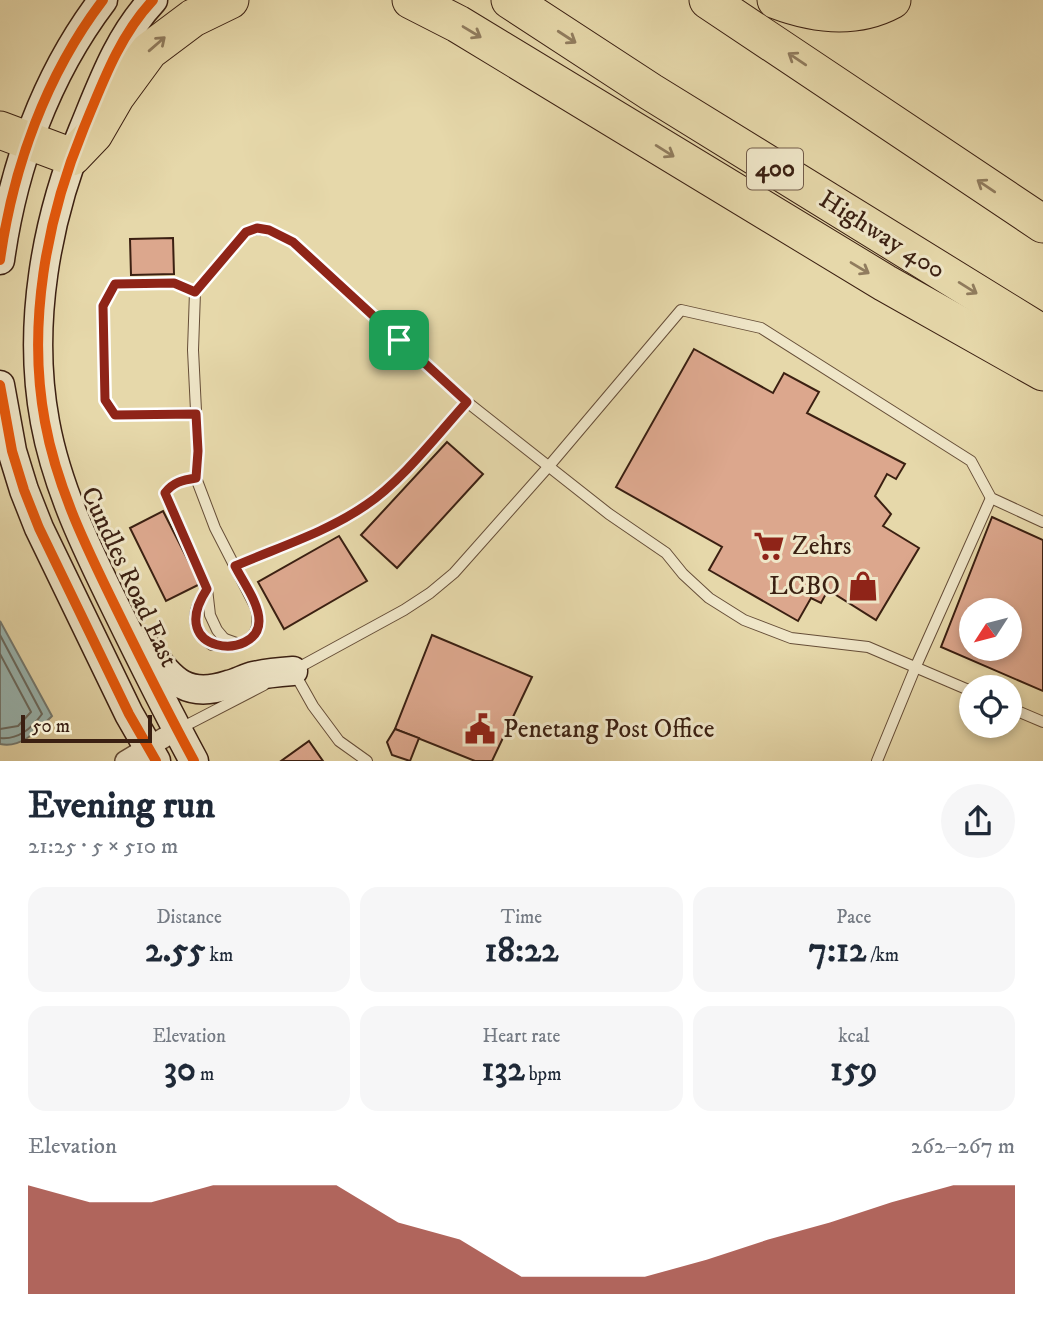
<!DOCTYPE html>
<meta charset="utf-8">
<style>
:root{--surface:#fff;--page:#f6f6f7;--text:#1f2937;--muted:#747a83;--accent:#8f2418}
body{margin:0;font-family:"IM FELL DW Pica",serif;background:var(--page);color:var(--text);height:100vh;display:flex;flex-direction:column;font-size:26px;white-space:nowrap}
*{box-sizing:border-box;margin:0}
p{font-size:23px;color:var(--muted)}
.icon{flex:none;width:38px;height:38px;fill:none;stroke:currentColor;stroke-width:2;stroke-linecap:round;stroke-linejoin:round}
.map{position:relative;height:761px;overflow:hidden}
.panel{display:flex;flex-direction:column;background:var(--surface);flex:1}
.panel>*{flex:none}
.needle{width:46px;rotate:234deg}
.fabs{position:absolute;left:959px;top:598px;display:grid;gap:14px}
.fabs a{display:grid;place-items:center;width:63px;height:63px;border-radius:50%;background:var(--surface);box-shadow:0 4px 10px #0003;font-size:35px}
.scale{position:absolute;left:21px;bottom:18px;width:131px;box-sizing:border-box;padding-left:7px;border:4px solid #3b2012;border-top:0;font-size:19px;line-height:24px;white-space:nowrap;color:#3b2012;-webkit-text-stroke:5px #efe6c8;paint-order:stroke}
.pin{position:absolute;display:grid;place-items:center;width:60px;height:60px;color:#fff;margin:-30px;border-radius:14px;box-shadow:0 4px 10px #0006}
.round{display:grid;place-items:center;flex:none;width:74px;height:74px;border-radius:37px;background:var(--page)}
.overview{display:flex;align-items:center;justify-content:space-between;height:119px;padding:0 28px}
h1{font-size:38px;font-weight:700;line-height:52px}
.stats{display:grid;grid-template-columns:repeat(3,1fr);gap:10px;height:119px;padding:7px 28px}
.stats div{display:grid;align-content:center;border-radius:18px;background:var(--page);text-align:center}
.stats b{font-size:35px;font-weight:700}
.stats small{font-size:19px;font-weight:400}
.stats p{font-size:19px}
.chart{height:196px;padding:14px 28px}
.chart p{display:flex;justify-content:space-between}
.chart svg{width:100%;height:126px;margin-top:7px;fill:var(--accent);opacity:.7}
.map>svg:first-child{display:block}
.water{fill:#9ab8b4;stroke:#747b73;stroke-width:2}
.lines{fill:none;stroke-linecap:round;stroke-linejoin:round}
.shore{stroke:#6a6c63;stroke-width:2}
.building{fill:#dca78d;stroke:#3b2012;stroke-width:2;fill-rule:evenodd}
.lane-casing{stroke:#664e38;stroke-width:12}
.street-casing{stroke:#664e38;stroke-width:22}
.secondary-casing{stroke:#3b2012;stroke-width:31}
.highway-casing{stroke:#3b2012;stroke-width:39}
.lane{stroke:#efe6c8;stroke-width:10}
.street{stroke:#efe6c8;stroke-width:19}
.secondary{stroke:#efe6c8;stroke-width:28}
.highway{stroke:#e6d8aa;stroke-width:37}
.cycleway-casing{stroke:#efe6c8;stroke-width:15}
.cycleway{stroke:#e8590c;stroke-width:10}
.oneway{stroke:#907c5e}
.route-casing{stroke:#fff;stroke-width:14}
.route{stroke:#8f2418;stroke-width:9}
.labels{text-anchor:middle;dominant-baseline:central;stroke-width:6;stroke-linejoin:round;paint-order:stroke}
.shield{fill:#efe6c8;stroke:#715b49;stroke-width:2}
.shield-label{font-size:24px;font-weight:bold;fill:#3b2012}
.street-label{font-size:26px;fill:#3b2012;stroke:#efe6c8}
.poi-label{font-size:26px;fill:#3b2012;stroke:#efe6c8;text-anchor:start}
</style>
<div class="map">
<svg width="1043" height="761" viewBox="0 0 1043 761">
<rect width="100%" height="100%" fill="#e6d8aa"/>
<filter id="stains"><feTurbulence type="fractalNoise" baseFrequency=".00286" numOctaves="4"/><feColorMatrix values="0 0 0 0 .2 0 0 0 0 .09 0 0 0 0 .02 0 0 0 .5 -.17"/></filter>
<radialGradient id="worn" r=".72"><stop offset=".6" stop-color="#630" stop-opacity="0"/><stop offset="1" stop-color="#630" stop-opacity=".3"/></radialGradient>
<path class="water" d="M0,621L52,716C38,730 21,749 0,744Z"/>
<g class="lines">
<g class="shore">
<path d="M0,635L42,714C32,728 18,740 0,738"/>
<path d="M0,654L31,712L18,726L0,729"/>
</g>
</g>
<g class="building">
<path d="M173,238L174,274L131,275L130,239Z"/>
<path d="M694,349L773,393L784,373L819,392L807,413L905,464L896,479L887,474L875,496L891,514L883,526L919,548L876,620L828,590L821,603L811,598L798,621L709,570L722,547L616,487Z"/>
<path d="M447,442L483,474L397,568L361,535Z"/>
<path d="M163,511L200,584L166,601L130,528Z"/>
<path d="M992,517L1043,540V691L941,647ZM971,611H1010V649H971Z"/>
<path d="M339,536L367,581L284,629L258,582Z"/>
<path d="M432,635L532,677L492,761H475L395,729Z"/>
<path d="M395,729L419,738L410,761L392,755L387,742Z"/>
<path d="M309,741L323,761H281Z"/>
</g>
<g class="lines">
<g class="lane-casing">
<g id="lane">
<path d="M195,292L174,283L115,284L103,306L105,400L115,415L196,414"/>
<path d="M196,478C183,480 173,482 165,493L207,589L210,615L217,630L227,642"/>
<path d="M235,566C279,547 327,532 366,505C401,482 438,434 467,402"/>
<path d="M207,589C192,611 188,628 212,645H235"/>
<path d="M225,639L239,644C257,638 260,626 256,608L215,528L196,478L198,451L193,350L195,292L246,232C264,225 276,234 293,242L467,402L609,514L666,553L683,574L709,598L744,620L791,638L868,647L971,691"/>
<path d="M296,669L404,610L430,593L454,573L549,466L681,310L761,328L971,461L991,498L1043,522"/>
<path d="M295,674L313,706L339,741L367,761"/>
<path d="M1010,708L1043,722"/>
<path d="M181,728L264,685"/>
<path d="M877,761L916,666L991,498"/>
</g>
</g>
<g class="street-casing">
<path id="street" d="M125,761L177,730"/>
</g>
<g class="secondary-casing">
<g id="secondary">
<path d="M153,0C119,36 102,84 83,130C46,220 27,325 45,422C57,488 87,549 117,610C142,661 167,711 194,761"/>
<path d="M0,260C13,167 46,75 103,0"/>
<path d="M0,385L12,451L24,490L39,528L129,714L156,761"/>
<path d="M150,651C172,682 188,698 228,685C237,683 245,678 254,676C267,673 280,672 293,671"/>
</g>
</g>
<g class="highway-casing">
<g id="highway">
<path d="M411,0L458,24L885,283L1043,372"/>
<path d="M510,0L651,92L1043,334"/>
<path d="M708,0L1043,224"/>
<path d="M776,0C813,14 855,20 892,0"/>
<path d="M0,130L72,157L94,134L116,96L149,51L193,18L230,0"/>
</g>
</g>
<use href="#lane" class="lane"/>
<use href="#street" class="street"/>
<use href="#secondary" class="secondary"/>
<use href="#highway" class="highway"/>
<g class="cycleway-casing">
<g id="cycleway">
<path d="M153,0C119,36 102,84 83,130C46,220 27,325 45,422C57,488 87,549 117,610C142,661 167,711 194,761"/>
<path d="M0,260C13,167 46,75 103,0"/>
<path d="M0,385L12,451L24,490L39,528L129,714L156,761"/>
</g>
</g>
<use href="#cycleway" class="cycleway"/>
</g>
<defs><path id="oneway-shaft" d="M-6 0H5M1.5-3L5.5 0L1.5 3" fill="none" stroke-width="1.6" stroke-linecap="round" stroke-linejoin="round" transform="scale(1.75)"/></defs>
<g class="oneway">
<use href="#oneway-shaft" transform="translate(472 32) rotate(31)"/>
<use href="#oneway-shaft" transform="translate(567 37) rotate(33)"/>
<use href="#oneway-shaft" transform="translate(157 44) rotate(-41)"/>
<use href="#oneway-shaft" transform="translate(797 59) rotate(-146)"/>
<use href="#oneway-shaft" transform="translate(665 151) rotate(32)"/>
<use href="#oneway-shaft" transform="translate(986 186) rotate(-146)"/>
<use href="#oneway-shaft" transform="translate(860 268) rotate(31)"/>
<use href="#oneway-shaft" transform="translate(968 288) rotate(32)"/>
</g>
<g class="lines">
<g class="route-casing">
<path id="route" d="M257,228L269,230L293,242L467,402C438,434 401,482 366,505C327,532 279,547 235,566C243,582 259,603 259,621C259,661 164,655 207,589L165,493C173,482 183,480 196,478L198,451L196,414L115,415L105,400L103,306L115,284L174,283L195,292L246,232Z"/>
</g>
<use href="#route" class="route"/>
</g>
<defs>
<g id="supermarket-bare" transform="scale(2.415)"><path d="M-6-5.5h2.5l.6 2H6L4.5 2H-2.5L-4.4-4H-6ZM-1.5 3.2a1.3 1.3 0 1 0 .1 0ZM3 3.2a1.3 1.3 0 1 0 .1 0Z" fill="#8f2418" stroke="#efe6c8" stroke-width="2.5" paint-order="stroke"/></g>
<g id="shop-bare" transform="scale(2.415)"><path d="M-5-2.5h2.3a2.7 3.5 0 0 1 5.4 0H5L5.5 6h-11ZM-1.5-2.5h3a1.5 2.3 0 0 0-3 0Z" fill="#8f2418" stroke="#efe6c8" stroke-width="2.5" paint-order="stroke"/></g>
<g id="civic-bare" transform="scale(2.415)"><path d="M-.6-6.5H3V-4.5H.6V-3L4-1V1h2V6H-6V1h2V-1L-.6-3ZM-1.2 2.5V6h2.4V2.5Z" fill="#8f2418" stroke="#efe6c8" stroke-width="2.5" paint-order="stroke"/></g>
</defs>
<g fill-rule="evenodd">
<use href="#supermarket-bare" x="769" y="546"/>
<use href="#shop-bare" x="863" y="586"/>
<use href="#civic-bare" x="480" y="729"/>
</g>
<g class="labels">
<rect class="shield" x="747" y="148.5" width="56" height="41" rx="5"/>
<g class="shield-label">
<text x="775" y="169">400</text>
</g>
<g class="street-label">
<text transform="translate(882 235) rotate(32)">Highway 400</text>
<text transform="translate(129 577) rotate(65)">Cundles Road East</text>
</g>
<g class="poi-label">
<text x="792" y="546">Zehrs</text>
<text x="840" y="586" text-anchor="end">LCBO</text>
<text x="503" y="729">Penetang Post Office</text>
</g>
</g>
<rect width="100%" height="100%" filter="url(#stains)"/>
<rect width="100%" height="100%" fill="url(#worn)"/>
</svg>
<div class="fabs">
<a><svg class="needle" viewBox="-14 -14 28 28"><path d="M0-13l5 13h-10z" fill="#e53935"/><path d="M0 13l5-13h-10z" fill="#747a83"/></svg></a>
<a><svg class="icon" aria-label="locate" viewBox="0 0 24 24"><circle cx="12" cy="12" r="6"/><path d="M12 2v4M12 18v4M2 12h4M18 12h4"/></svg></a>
</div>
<div class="scale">50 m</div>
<div class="pin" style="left:399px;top:340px;background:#1e9e55"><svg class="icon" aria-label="arrive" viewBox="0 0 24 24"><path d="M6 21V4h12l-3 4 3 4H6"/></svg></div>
</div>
<section class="panel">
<div class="overview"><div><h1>Evening run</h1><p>21:25 · 5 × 510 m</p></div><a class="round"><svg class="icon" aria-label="share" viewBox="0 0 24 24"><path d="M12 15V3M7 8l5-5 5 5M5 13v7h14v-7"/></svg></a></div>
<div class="stats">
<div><p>Distance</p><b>2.55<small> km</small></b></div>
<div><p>Time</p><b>18:22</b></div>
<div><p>Pace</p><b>7:12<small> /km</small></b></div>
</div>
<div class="stats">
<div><p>Elevation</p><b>30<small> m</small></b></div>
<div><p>Heart rate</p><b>132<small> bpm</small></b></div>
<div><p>kcal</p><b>159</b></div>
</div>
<div class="chart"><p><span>Elevation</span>262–267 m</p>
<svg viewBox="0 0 160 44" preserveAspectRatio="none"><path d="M0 44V6L10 12L20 12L30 6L40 6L50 6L60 19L70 25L80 38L90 38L100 38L110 32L120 25L130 19L140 12L150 6L160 6V44z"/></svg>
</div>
</section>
